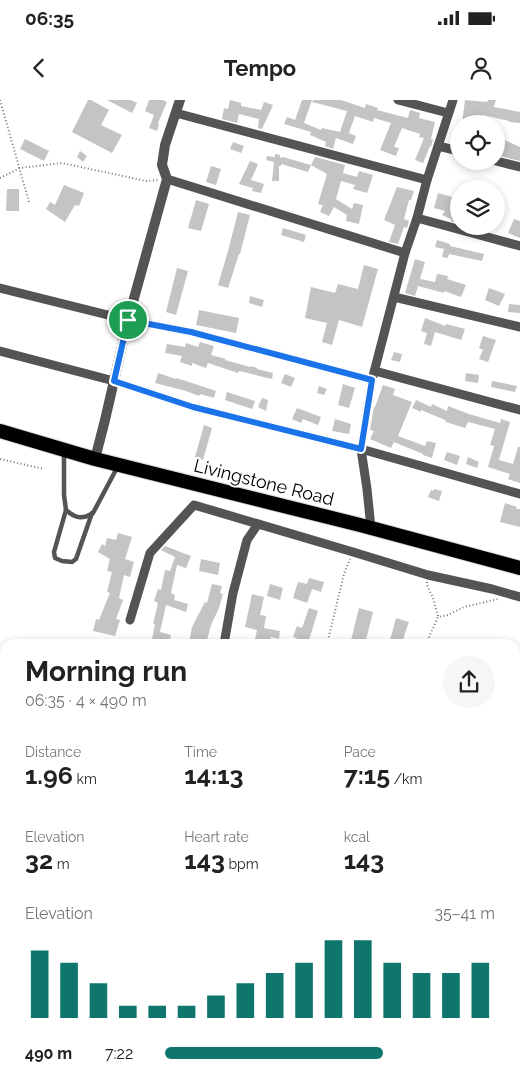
<!DOCTYPE html>
<meta charset="utf-8">
<style>
:root{--surface:#fff;--page:#f6f6f6;--text:#222;--muted:#767676;--accent:#0f766e}
body{margin:0;font-family:Raleway,sans-serif;background:var(--page);color:var(--text);height:100vh;display:flex;flex-direction:column;font-size:19px;white-space:nowrap}
*{box-sizing:border-box;margin:0}
p{font-size:16px;color:var(--muted)}
.icon{flex:none;width:28px;height:28px;fill:none;stroke:currentColor;stroke-width:2;stroke-linecap:round;stroke-linejoin:round}
.map{position:relative;flex:1;overflow:hidden}
.details{position:absolute;left:0px;top:539px;width:520px;height:444px;display:flex;flex-direction:column;background:var(--surface);border-radius:15px 15px 0 0;box-shadow:0 2px 8px #0003}
.details>*{flex:none}
.controls{position:absolute;left:450px;top:15px;display:grid;gap:10px}
.controls a{display:grid;place-items:center;width:55px;height:55px;border-radius:50%;background:var(--surface);box-shadow:0 2px 8px #0003;font-size:25px}
.pin{position:absolute;display:grid;place-items:center;width:42px;height:42px;color:#fff;margin:-21px;border:2px solid #fff;border-radius:50%;box-shadow:0 1px 5px #0007}
.round{display:grid;place-items:center;flex:none;width:52px;height:52px;border-radius:26px;background:var(--page)}
.summary{display:flex;align-items:center;justify-content:space-between;height:85px;padding:0 25px}
h1{font-size:28px;font-weight:700;line-height:38px}
.metrics{display:grid;grid-template-columns:repeat(3,1fr);gap:8px;height:85px;padding:5px 25px}
.metrics div{display:grid;align-content:center}
.metrics b{font-size:25px;font-weight:700}
.metrics small{font-size:14px;font-weight:400}
.metrics p{font-size:14px}
.chart{height:140px;padding:10px 25px}
.chart p{display:flex;justify-content:space-between}
.chart svg{width:100%;height:90px;margin-top:5px;stroke:var(--accent);stroke-width:6}
ul{padding:0 25px;list-style:none;font-size:16px}
li{display:grid;grid-template-columns:80px 60px 1fr;align-items:center;height:38px}
li i{height:12px;border-radius:6px;background:var(--accent)}
.status{display:flex;justify-content:space-between;align-items:center;height:35px;padding:0 25px;background:var(--surface);direction:ltr}
.status svg{height:14px;fill:currentColor}
header{display:flex;justify-content:space-between;align-items:center;height:65px;padding:0 25px;background:var(--surface);font-size:22px;font-weight:700}
.map>svg:first-child{display:block}
.building{fill:#c4c4c4}
.lines{fill:none;stroke-linecap:round;stroke-linejoin:round}
.trunk-casing{stroke:#dbdbdb;stroke-width:16}
.path{stroke:#767676;stroke-width:2;stroke-dasharray:1 2.5;stroke-linecap:butt}
.service{stroke:#545454;stroke-width:4.5}
.minor{stroke:#545454;stroke-width:9}
.tertiary{stroke:#545454;stroke-width:10}
.trunk{stroke:#000;stroke-width:14}
.rail{stroke:#000;stroke-width:2.5;stroke-dasharray:8 2.5 1 2.5;stroke-linecap:butt}
.route-casing{stroke:#fff;stroke-width:10}
.route{stroke:#1a73e8;stroke-width:6}
.labels{text-anchor:middle;dominant-baseline:central;stroke-width:4;stroke-linejoin:round;paint-order:stroke}
.street-label{font-size:18px;fill:#000;stroke:#fff}
</style>
<div class="status"><b>06:35</b><svg viewBox="0 0 49 12"><path d="M0 12V9h3v3zM5 12V6h3v6zM10 12V3h3v9zM15 12V0h3v12zM26 1h20v11H26zM47 4h2v5h-2z"/></svg></div>
<header><svg class="icon" aria-label="back" viewBox="0 0 24 24"><path d="M15 5l-7 7 7 7"/></svg>Tempo<svg class="icon" aria-label="person" viewBox="0 0 24 24"><circle cx="12" cy="8" r="4"/><path d="M4 21q1-7 8-7t8 7"/></svg></header>
<div class="map">
<svg width="520" height="982" viewBox="0 0 520 982">
<rect width="100%" height="100%" fill="#fff"/>
<g class="building">
<path d="M88,0H91L109,10L101,25L122,35L112,53L72,32Z"/>
<path d="M107,0H131L137,3L132,13Z"/>
<path d="M149,0H163L167,2L158,23L159,24L157,31L149,28L154,15L145,11Z"/>
<path d="M230,0L241,3V6L261,10L264,2L273,5L262,29L258,28L259,19L239,14L237,23L222,19L224,8L228,9Z"/>
<path d="M302,0H312L304,23L321,30L322,28L340,32L347,11L312,2L313,0H341L365,8L366,4L378,8L377,10L408,18L410,10L420,13L419,18L435,22L431,39L433,40L431,47L430,46L423,63L415,60L424,38L419,37L420,34L402,28L394,47L399,48L396,56L380,50L391,23L374,18L373,22L355,16L349,33L356,36L353,44L336,38L333,49L325,46L326,42L310,35L311,32L284,24L287,17L295,20Z"/>
<path d="M465,0L487,2L488,0H496L494,7L520,12V23L509,22V21L483,15L481,24H462Z"/>
<path d="M496,36L520,47V61L496,55Z"/>
<path d="M25,39L49,51L44,61L20,49Z"/>
<path d="M233,42L244,46L241,53L230,49Z"/>
<path d="M80,51L87,56L83,62L77,57Z"/>
<path d="M275,54L280,55V58L283,57L311,65L308,72L281,64V66H279V81H272L274,62L266,60L267,56L275,57Z"/>
<path d="M315,57L345,65L343,73L357,77L359,71L373,75L367,93L353,89L355,85L341,81L336,99L352,109L354,103L363,105L359,124L346,121L347,115L334,107L329,116L320,112L323,105L318,104L327,74L311,65Z"/>
<path d="M250,61L258,64L251,80L264,84L261,93L252,91L253,88L239,84Z"/>
<path d="M211,66L221,69L216,85L206,82Z"/>
<path d="M64,85L84,93L79,106L75,105L65,122L46,109L50,102L55,105Z"/>
<path d="M397,87L414,91L411,100H409L404,119L409,121L407,128L404,127L398,144L389,142L395,125L384,120Z"/>
<path d="M7,89H19V111H6Z"/>
<path d="M438,93L456,98L452,112L459,115V123L451,121V119L442,115L445,111L434,108Z"/>
<path d="M196,100L209,104L201,131L188,128Z"/>
<path d="M238,112L250,115L240,154H239L228,188L218,185L228,151Z"/>
<path d="M514,119L520,121V138L508,133Z"/>
<path d="M283,128L306,135L304,142L281,135Z"/>
<path d="M437,140L450,144V146L484,154L482,161L449,154L448,158L442,157L444,149L435,147Z"/>
<path d="M415,159L425,162L420,179L435,182L437,174L448,176L447,179L466,185L461,197L444,191V193L418,186L415,196L405,193Z"/>
<path d="M364,165L378,169L362,227L339,220L332,245L322,242L327,223L305,218L311,187L335,193L338,184L358,189Z"/>
<path d="M177,168L188,171L176,215L166,212Z"/>
<path d="M489,188L505,194L499,206L485,200Z"/>
<path d="M250,196L264,200L262,207L249,203Z"/>
<path d="M509,204L520,205V213L508,212Z"/>
<path d="M199,210L239,218L236,233L196,225Z"/>
<path d="M425,218L445,226L446,224L465,229L461,240L435,232L431,246L424,244L427,233L421,231Z"/>
<path d="M483,236L496,240L488,262L479,259L483,250L479,248Z"/>
<path d="M200,242L214,246L211,255L226,259L225,260L250,267L251,266L257,268V269L273,273L272,279L239,271L238,273L208,263L206,268L192,263V266L180,262L182,256L165,253L167,244L185,247L186,243L198,247Z"/>
<path d="M394,252L402,254L400,262L391,260Z"/>
<path d="M158,273L176,279V278L186,281L216,291L214,298L200,294L199,296L186,291L155,283Z"/>
<path d="M466,273L479,275L478,283L465,281Z"/>
<path d="M285,274L295,278L291,287L281,283Z"/>
<path d="M492,281L517,286L515,292L491,287Z"/>
<path d="M343,284L355,288L349,308L338,305Z"/>
<path d="M383,285L395,289L393,295L412,302L398,336L425,346L427,341L436,343L432,358L423,355V354L394,342L391,348L370,339L374,331L370,330L374,307H375Z"/>
<path d="M319,286L327,289L324,295L317,293Z"/>
<path d="M227,292L255,301L252,309L225,300Z"/>
<path d="M262,298L268,300L266,311L258,307Z"/>
<path d="M416,300L431,307L432,304L447,311L448,306L469,314L500,323L501,319L510,322L499,360L513,364L518,347H520V383L508,379L510,374L488,367L494,346L490,345L495,329L468,322L465,328L446,322L445,320L421,310V312L412,308Z"/>
<path d="M297,308L321,317L318,325L303,319L301,323L292,319Z"/>
<path d="M335,319L351,324L349,334L332,331Z"/>
<path d="M204,325L212,328L203,360L195,357Z"/>
<path d="M447,352L460,356L457,365L444,360Z"/>
<path d="M468,357L479,362L477,368L466,364Z"/>
<path d="M434,389L442,391L439,401L428,397L431,390L433,391Z"/>
<path d="M505,403L517,407L516,409H520V427L500,422Z"/>
<path d="M118,433L132,437L125,459L134,462L130,477L124,475L119,498L123,500L116,519L120,520L115,536L93,531L96,519L99,520L110,493L107,492L112,472L107,471L110,459L98,452L102,444L105,446L107,438L116,440Z"/>
<path d="M165,446L191,456L186,468L177,465L171,493L175,495L174,500L188,504L186,512L166,505L160,532L171,535L169,544H151L155,524H153L158,503L154,501L158,489L161,490L165,470L170,471L175,457L161,450Z"/>
<path d="M201,459L220,463L218,475L199,471Z"/>
<path d="M309,478L324,482L321,492L312,489L307,503L293,498L298,482L307,484Z"/>
<path d="M212,484L222,486L220,493L223,494L219,508L211,525L206,544H189L192,527L205,502L207,503Z"/>
<path d="M270,484L283,488L280,500L267,496Z"/>
<path d="M252,494L264,497L260,515L266,516L264,528L280,531L279,539L271,537L270,544H254L257,530L245,527Z"/>
<path d="M309,508L318,511L308,543L293,537L297,526L302,528Z"/>
<path d="M359,508L373,512L365,544H350Z"/>
<path d="M396,518L409,522L405,533L402,544H389Z"/>
</g>
<g class="lines">
<g class="trunk-casing">
<path id="trunk" d="M0,331L95,359L360,425L520,468"/>
</g>
<g class="path">
<path d="M0,0L29,102"/>
<path d="M0,78L20,68L62,63L146,81L158,80"/>
<path d="M0,359L44,369"/>
<path d="M427,482V485L433,498L438,516"/>
<path d="M327,544L344,474L350,459"/>
<path d="M426,544L438,517L448,515L464,507L498,499"/>
<path d="M515,690L520,692"/>
<path d="M327,978L338,982"/>
<path d="M360,982L365,978"/>
</g>
<g class="service">
<path d="M64,351V395L66,410C75,418 82,420 93,413L118,366"/>
<path d="M66,410L54,452L55,458L62,461L72,462L76,459L92,413"/>
</g>
<g class="minor">
<path d="M398,0L448,13"/>
<path d="M176,13L427,80"/>
<path d="M438,46L459,51"/>
<path d="M496,61L520,67"/>
<path d="M167,79L405,153"/>
<path d="M417,118L520,146"/>
<path d="M0,188L128,220L191,232L372,280"/>
<path d="M394,197L520,227"/>
<path d="M0,251L114,281L193,307L361,349L520,394"/>
<path d="M375,271L520,310"/>
<path d="M371,428L367,389L361,349L372,280L405,153L417,118L427,80L453,0"/>
<path d="M130,520L150,453L194,405L353,452L428,475L492,489L520,497"/>
<path d="M224,544L233,493L247,440L258,424"/>
<path d="M0,628L5,630"/>
<path d="M515,751L520,753"/>
<path d="M0,844L5,845"/>
<path d="M515,911L520,912"/>
<path d="M0,952L5,926"/>
<path d="M351,982L352,978"/>
</g>
<path class="tertiary" d="M95,359L105,320L128,220L167,79L162,65L165,45L180,0"/>
<use href="#trunk" class="trunk"/>
<g class="rail">
<path d="M0,561L5,563"/>
<path d="M515,702L520,703"/>
</g>
</g>
<g class="lines">
<g class="route-casing">
<path id="route" d="M128,220L191,232L372,280L361,349L193,307L114,281Z"/>
</g>
<use href="#route" class="route"/>
</g>
<g class="labels">
<g class="street-label">
<text transform="translate(264 382) rotate(14)">Livingstone Road</text>
</g>
</g>
</svg>
<div class="controls">
<a><svg class="icon" aria-label="locate" viewBox="0 0 24 24"><circle cx="12" cy="12" r="6"/><path d="M12 2v4M12 18v4M2 12h4M18 12h4"/></svg></a>
<a><svg class="icon" aria-label="layers" viewBox="0 0 24 24"><path d="M12 4l9 5-9 5-9-5zM3 14l9 5 9-5"/></svg></a>
</div>
<div class="pin" style="left:128px;top:220px;background:#1e9e55"><svg class="icon" aria-label="arrive" viewBox="0 0 24 24"><path d="M6 21V4h12l-3 4 3 4H6"/></svg></div>
<section class="details">
<div class="summary"><div><h1>Morning run</h1><p>06:35 · 4 × 490 m</p></div><a class="round"><svg class="icon" aria-label="share" viewBox="0 0 24 24"><path d="M12 15V3M7 8l5-5 5 5M5 13v7h14v-7"/></svg></a></div>
<div class="metrics">
<div><p>Distance</p><b>1.96<small> km</small></b></div>
<div><p>Time</p><b>14:13</b></div>
<div><p>Pace</p><b>7:15<small> /km</small></b></div>
</div>
<div class="metrics">
<div><p>Elevation</p><b>32<small> m</small></b></div>
<div><p>Heart rate</p><b>143<small> bpm</small></b></div>
<div><p>kcal</p><b>143</b></div>
</div>
<div class="chart"><p><span>Elevation</span>35–41 m</p>
<svg viewBox="0 0 160 44" preserveAspectRatio="none"><path d="M5 44V11M15 44V17M25 44V27M35 44V38M45 44V38M55 44V38M65 44V33M75 44V27M85 44V22M95 44V17M105 44V6M115 44V6M125 44V17M135 44V22M145 44V22M155 44V17"/></svg>
</div>
<ul>
<li><b>490 m</b>7:22<i style="width:66%"></i></li>
</ul>
</section>
</div>
